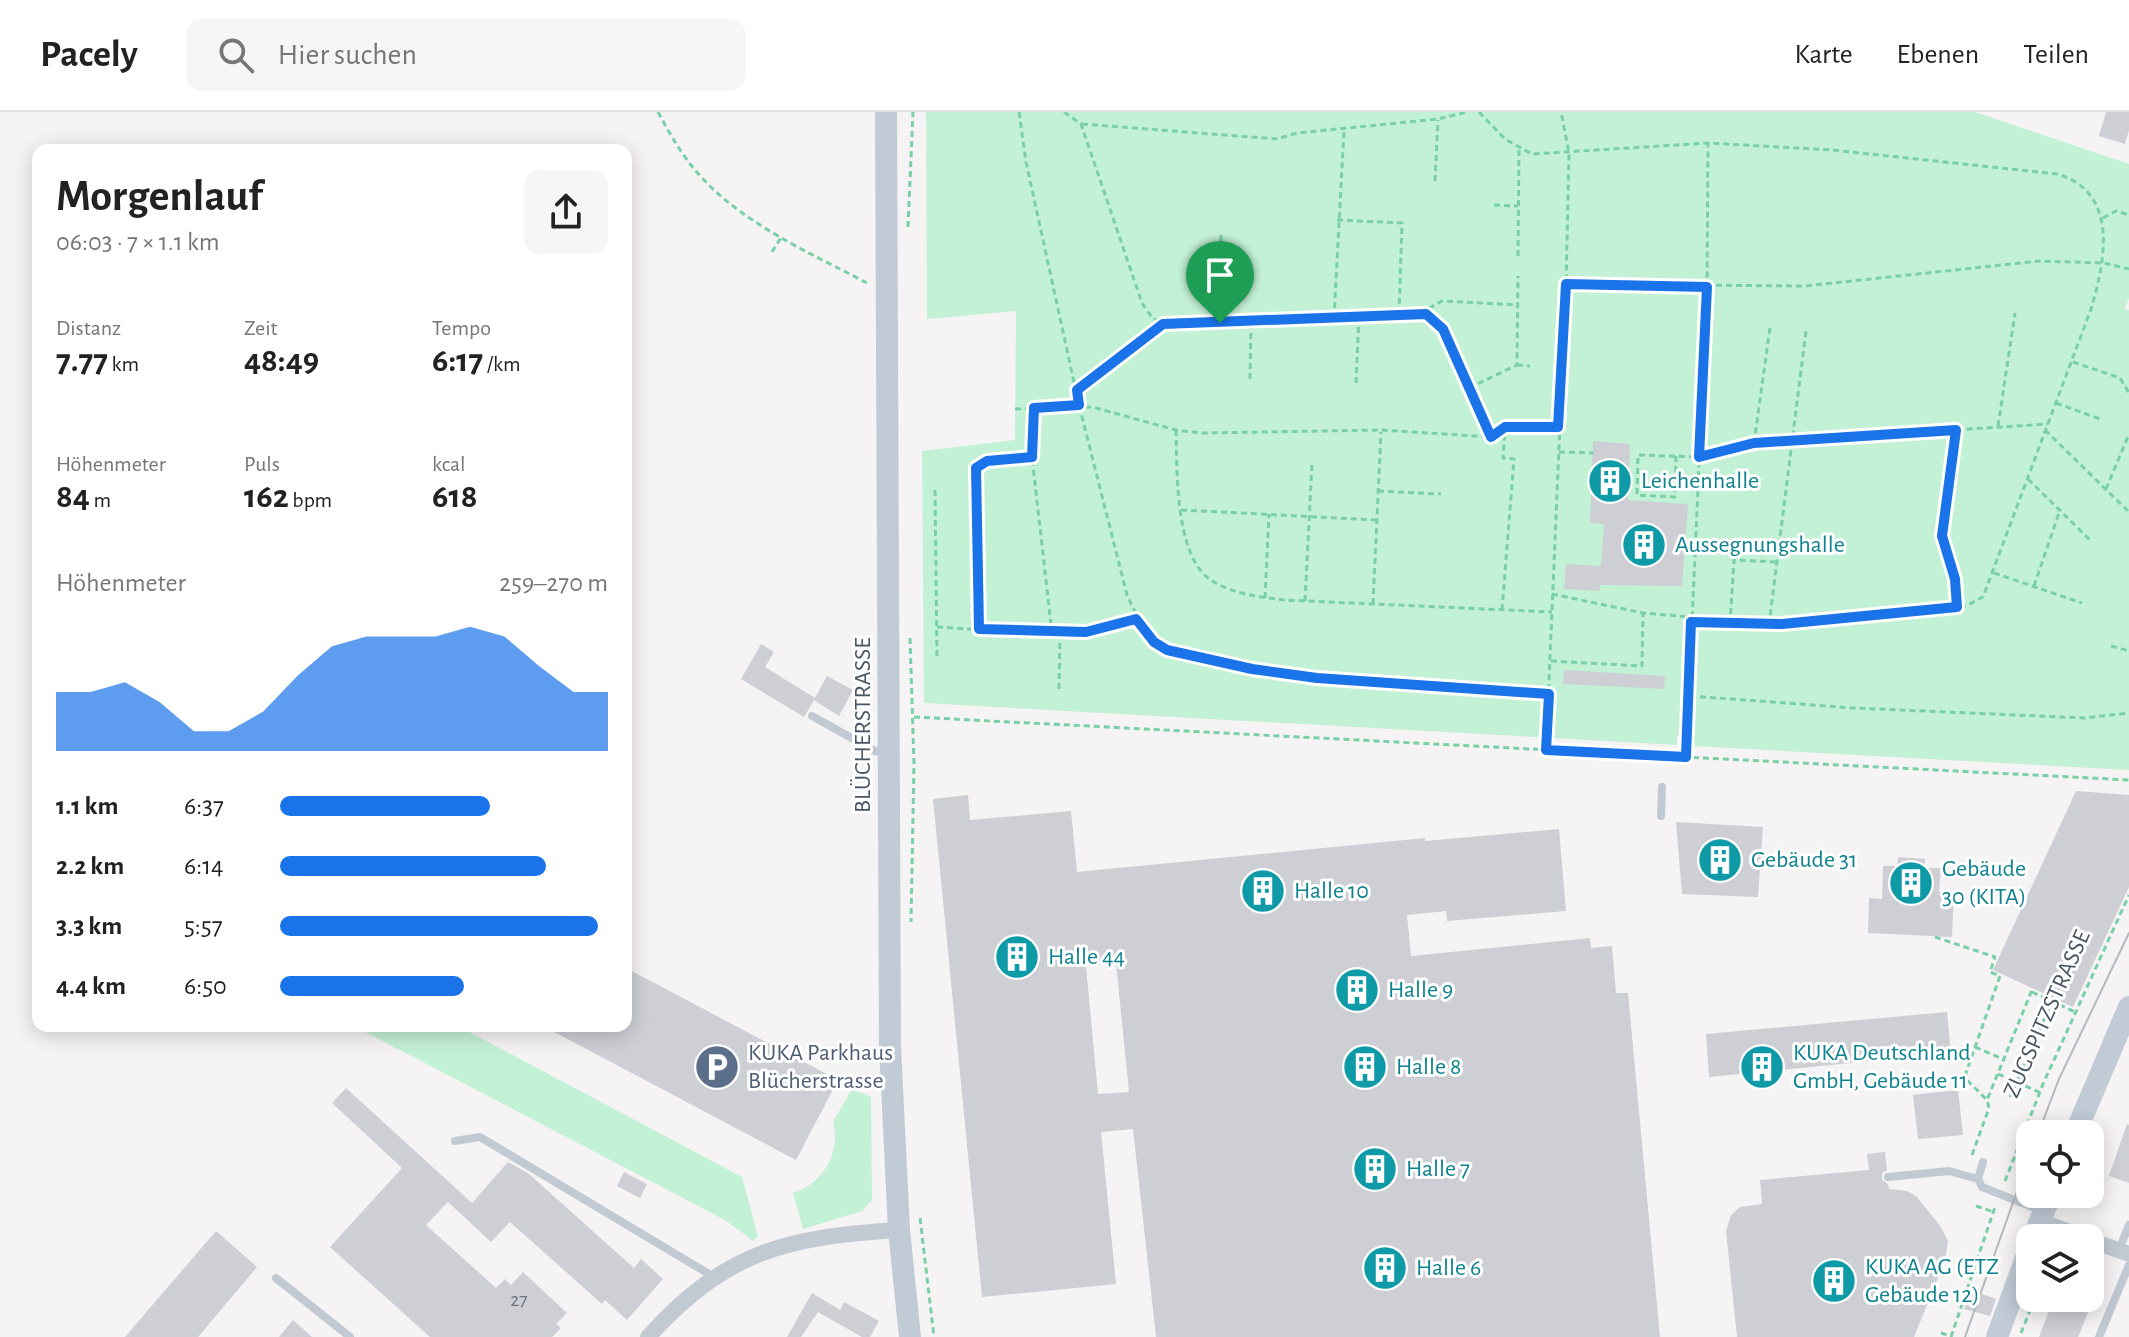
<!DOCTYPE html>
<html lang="de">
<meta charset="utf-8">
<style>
:root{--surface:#fff;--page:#f6f6f6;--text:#222;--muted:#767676;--line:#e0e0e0;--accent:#1a73e8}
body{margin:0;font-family:"Alegreya Sans",sans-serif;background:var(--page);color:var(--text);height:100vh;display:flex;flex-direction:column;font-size:30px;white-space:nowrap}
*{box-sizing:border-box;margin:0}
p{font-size:26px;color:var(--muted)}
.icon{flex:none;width:44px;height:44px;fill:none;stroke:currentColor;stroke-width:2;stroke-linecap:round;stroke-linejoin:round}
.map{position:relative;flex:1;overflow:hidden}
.panel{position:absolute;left:32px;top:32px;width:600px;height:888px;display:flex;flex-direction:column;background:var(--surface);border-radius:16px;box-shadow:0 4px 20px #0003}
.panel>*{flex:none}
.controls{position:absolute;left:2016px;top:1008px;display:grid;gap:16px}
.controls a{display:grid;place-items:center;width:88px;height:88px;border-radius:16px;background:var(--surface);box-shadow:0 4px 20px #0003;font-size:40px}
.pin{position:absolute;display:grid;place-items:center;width:68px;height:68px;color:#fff;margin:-82px -34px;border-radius:50% 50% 50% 0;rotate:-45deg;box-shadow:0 0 8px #0007}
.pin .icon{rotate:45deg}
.round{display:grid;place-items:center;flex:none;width:84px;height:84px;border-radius:16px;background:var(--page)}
.head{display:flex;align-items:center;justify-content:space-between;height:136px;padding:0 24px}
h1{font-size:44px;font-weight:600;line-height:60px}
.figures{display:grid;grid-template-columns:repeat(3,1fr);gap:12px;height:136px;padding:8px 24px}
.figures div{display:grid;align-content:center}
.figures b{font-size:34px;font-weight:600}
.figures small{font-size:22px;font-weight:400}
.figures p{font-size:22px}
.chart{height:224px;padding:16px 24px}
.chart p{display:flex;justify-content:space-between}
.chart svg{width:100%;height:144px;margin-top:8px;fill:var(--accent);opacity:.7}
ul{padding:0 24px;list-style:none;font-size:26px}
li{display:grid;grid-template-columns:128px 96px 1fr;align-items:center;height:60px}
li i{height:20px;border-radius:10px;background:var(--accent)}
header{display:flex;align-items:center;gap:48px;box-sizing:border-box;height:112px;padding:0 40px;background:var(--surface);border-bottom:2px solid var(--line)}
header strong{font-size:38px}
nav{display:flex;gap:44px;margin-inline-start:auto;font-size:28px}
.search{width:560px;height:72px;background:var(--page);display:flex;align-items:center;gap:20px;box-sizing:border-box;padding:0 28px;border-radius:16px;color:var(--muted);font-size:30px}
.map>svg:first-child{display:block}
.green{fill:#c3f1d5}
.building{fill:#cdcfd5;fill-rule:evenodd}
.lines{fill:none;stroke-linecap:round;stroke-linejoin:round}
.path{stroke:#7ad0a6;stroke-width:3;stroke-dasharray:6 4;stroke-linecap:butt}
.lane{stroke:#c1cad2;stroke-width:8}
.street{stroke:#c1cad2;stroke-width:16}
.secondary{stroke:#c1cbd6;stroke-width:22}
.tram{stroke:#b5b8bd;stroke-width:2}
.route-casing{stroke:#fff;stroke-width:16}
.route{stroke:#1a73e8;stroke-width:10}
.labels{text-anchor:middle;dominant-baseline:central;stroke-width:6;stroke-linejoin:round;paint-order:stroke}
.number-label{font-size:20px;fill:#6b747e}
.culture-label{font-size:24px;fill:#0d838f;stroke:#fff;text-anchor:start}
.street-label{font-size:24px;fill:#4a5661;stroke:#fff}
.service-label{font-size:24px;fill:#4e5e75;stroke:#fff;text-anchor:start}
</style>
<header>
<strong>Pacely</strong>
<div class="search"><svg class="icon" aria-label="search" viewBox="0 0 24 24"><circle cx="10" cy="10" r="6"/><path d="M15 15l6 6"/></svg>Hier suchen</div>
<nav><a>Karte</a><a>Ebenen</a><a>Teilen</a></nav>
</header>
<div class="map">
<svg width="2129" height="1225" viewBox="0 0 2129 1225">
<rect width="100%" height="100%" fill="#f5f3f3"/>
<g class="green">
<path d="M926,0H1975L2129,52V186L2125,197L2129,198V658L1694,634V624H1677V633L924,591L922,339L1015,328L1016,199L927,207Z"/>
<path d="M354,914H458L742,1065L758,1125L753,1129L725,1108Z"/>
<path d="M852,977L871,985L872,1088L862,1099L803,1117L793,1081C823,1072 841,1041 833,1010Z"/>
</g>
<g class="building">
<path d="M2106,0H2129V18L2125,32L2099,24Z"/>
<path d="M1593,329L1630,332L1628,388L1688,392L1682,474L1600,473V479L1564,477L1566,452L1601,454L1604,412L1590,411Z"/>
<path d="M761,532L774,540L765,555L815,586L827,564L853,578L839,604L814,588L804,605L741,567Z"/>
<path d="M1564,558L1665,564L1664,577L1563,572Z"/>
<path d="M2076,679L2129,683V775L2073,895L1993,858Z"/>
<path d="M968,683L970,708L1071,699L1077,760L1425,726V729L1559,717L1566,799L1447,809L1446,799L1407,803L1411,844L1590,826L1591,836L1612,834L1616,881H1628L1660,1225H1156L1133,1017L1101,1020L1116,1172L982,1185L933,687ZM1116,851L1129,980L1098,982L1086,854Z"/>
<path d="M1676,710L1763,715L1758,785L1682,782Z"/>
<path d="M1898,745L1925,747L1924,756H1941L1939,780H1954L1952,825L1868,821L1869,786L1882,787L1883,754H1897Z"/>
<path d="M626,856L838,968L796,1048L543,914H626Z"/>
<path d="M1947,900L1951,941L1709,965L1706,922Z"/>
<path d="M346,976L472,1091L508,1050L529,1062L634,1156L641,1147L663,1167L627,1208L605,1188L602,1192L510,1110L491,1130L448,1090L426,1113L496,1176L505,1167L511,1173L523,1160L567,1201L556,1212L561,1216L552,1225H430L330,1135L402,1056L332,991Z"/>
<path d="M1958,978L1963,1023L1918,1027L1913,983Z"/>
<path d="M2127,1012L2129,1013V1071L2109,1064Z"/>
<path d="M1885,1040L1887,1058L1882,1061V1068L1888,1072L1889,1077L1907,1079L1917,1085L1941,1115L1948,1129L1945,1149L1914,1225H1737L1726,1119L1731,1103L1740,1095L1762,1092L1760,1068L1869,1058L1867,1042Z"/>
<path d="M624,1060L647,1072L640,1086L617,1074Z"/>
<path d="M216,1119L257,1155L198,1225H125Z"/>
<path d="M1971,1178L1996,1187L1990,1204L1964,1197Z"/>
<path d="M812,1181L840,1198L844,1190L879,1209L870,1225H862L818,1200L801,1225H787Z"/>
<path d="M2054,1186H2094L2078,1225H2039Z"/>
<path d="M293,1208L312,1225H279Z"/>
</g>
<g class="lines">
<g class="path">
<path d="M658,0C671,24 684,47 703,67C746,113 812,142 867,171"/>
<path d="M1019,0L1026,50L1079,293L1127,483L1145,521L1167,538L1281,562L1549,582"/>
<path d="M1064,0L1081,12L1142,191L1153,207L1179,213L1426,202L1443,217L1491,325"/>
<path d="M1479,0L1505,27L1532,42L1708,31L1832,38L2057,62C2120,80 2105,150 2091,197L1983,485L1966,494L1782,512L1691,510"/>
<path d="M1082,12L1277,27L1297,21L1438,7L1467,0"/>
<path d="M1435,69L1438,8"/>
<path d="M1494,93L1518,94"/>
<path d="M2103,106L2116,99L2129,103"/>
<path d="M1337,108L1402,111L1399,202"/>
<path d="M908,115L913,0"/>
<path d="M772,140L782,124"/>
<path d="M1518,144L1519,37"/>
<path d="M1566,172L1805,174L2039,149L2104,151L2129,157"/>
<path d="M1420,201L1442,189L1519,193"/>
<path d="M1334,206L1344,18"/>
<path d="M1220,209L1221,121"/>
<path d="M2073,250L2120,266L2129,281"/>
<path d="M1517,253L1530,254"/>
<path d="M1250,267L1251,209"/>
<path d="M1356,271L1359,204"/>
<path d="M1469,276L1517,253L1518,164"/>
<path d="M1077,278L1163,212"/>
<path d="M2056,291L2100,307"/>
<path d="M1015,297L1092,295L1176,318L1201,321L1381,318L1491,325L1505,315H1557"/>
<path d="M1034,298L1032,345L1052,521"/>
<path d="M1998,314L2015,201"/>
<path d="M1176,318C1177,358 1175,440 1208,466C1230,482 1259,485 1285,488L1552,500"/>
<path d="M1956,318L1942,424L1955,467L1957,495"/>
<path d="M2045,318L2129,400"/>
<path d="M1754,331L1770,216"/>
<path d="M1559,340L1593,341"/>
<path d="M1676,344L1675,385L1637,383L1638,343L1699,345L1754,331L2048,312"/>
<path d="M2028,367L2091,429"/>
<path d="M2106,377L2129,322"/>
<path d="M935,378L937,546"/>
<path d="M1378,379L1441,382"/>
<path d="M1181,398L1377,408"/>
<path d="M1994,461L2082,491"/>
<path d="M2034,474L2060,398"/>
<path d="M1552,482L1643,501L1690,505"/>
<path d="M1265,486L1269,402"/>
<path d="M1305,489L1312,352"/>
<path d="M1373,492L1381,320"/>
<path d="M1502,498L1514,347L1503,346L1505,316"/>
<path d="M1730,512L1734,448L1776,450"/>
<path d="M1769,513L1806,219"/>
<path d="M937,515C1005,519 1069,527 1136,507"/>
<path d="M979,517L976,356L987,349L1032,345"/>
<path d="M910,526L914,651L911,810"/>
<path d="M2111,534L2129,539"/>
<path d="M1551,549L1642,554L1643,501"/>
<path d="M1059,577L1060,521"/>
<path d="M1690,584L1854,596L2085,606L2129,601"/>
<path d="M914,605L2129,668"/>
<path d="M1546,638L1566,172L1569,41L1561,0"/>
<path d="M1686,645L1707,175L1708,31"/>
<path d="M1935,825L1995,845L1990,860L2000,864L1966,961L1967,968L1987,988"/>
<path d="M2032,880L2075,900"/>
<path d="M1975,935L2005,948"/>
<path d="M1998,962L2039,980"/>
<path d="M2010,985L2052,890"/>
<path d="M2017,1036L2030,1043"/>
<path d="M1972,1043L1989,996L1987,988L2032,878"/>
<path d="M2005,1069L2043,972L2129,783"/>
<path d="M1976,1094L1994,1100"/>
<path d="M920,1106L934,1225"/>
<path d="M1941,1221L1951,1224"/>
<path d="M2021,1221L2035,1186"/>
<path d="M1951,1225L1995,1095"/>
</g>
<g class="lane">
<path d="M812,604L875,639L888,640"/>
<path d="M1661,704L1662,675"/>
<path d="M455,1029L480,1025L714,1165"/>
<path d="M1983,1050L1978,1067L1982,1075L2042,1099"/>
<path d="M1888,1065L1949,1059L1978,1067"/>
<path d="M2119,1138L2129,1113"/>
<path d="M276,1166L350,1225"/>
<path d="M2099,1225L2129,1153"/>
</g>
<g class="street">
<path d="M2040,1109L2086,1126"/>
<path d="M2090,1128L2129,1142"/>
<path d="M648,1225C726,1139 786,1125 899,1118"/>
</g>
<g class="secondary">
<path d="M886,0L890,934L899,1118L910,1225"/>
<path d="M2075,1022L2129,895"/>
<path d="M2033,1126L2051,1082"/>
<path d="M1997,1225L2030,1135"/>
</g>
<g class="tram">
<path d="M2038,1022L2059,967L2129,821"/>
<path d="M1965,1225L2030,1043"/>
</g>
</g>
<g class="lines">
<g class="route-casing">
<path id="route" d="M1566,172L1707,175L1699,345L1754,331L1956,318L1942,424L1955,467L1957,495L1782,512L1691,510L1686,645L1546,638L1549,582L1317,566L1252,557L1167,538L1154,530L1136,507L1086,520L979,517L976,356L987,349L1032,345L1034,296L1079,293L1077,278L1163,212L1426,202L1443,217L1491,325L1505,315H1558Z"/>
</g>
<use href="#route" class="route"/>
</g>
<defs>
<g id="building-disc" transform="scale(2.3)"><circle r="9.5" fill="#0f9aa8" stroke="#fff"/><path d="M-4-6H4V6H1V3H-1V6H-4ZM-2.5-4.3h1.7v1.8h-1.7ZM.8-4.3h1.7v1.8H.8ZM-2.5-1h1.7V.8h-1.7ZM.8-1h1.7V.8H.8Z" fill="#fff"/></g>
<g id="parking-disc" transform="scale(2.3)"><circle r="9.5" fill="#5c6f8a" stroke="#fff"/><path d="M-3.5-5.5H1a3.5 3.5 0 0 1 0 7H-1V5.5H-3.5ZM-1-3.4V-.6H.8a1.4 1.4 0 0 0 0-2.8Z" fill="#fff"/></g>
</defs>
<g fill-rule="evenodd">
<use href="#building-disc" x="1610" y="369"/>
<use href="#building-disc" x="1644" y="433"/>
<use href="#building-disc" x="1720" y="748"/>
<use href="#building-disc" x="1911" y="771"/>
<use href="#building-disc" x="1263" y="779"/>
<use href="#building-disc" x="1017" y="845"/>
<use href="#building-disc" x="1357" y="878"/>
<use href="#parking-disc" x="717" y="955"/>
<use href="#building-disc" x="1365" y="955"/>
<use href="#building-disc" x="1762" y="955"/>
<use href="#building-disc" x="1375" y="1057"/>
<use href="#building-disc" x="1385" y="1156"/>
<use href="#building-disc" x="1834" y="1169"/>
</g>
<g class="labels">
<g class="number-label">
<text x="519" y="1188">27</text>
</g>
<g class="culture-label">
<text x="1641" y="369">Leichenhalle</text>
<text x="1675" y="433">Aussegnungshalle</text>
<text x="1751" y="748">Gebäude 31</text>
<text x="1942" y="757">Gebäude<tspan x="1942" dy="28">30 (KITA)</tspan></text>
<text x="1294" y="779">Halle 10</text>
<text x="1048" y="845">Halle 44</text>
<text x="1388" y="878">Halle 9</text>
<text x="1793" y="941">KUKA Deutschland<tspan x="1793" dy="28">GmbH, Gebäude 11</tspan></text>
<text x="1396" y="955">Halle 8</text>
<text x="1406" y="1057">Halle 7</text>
<text x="1865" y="1155">KUKA AG (ETZ<tspan x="1865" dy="28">Gebäude 12)</tspan></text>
<text x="1416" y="1156">Halle 6</text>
</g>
<g class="street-label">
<text transform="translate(863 613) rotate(-90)">BLÜCHERSTRASSE</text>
<text transform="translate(2047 902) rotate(-66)">ZUGSPITZSTRASSE</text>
</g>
<g class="service-label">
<text x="748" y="941">KUKA Parkhaus<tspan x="748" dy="28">Blücherstrasse</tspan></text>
</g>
</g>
</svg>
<div class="controls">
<a><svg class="icon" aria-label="locate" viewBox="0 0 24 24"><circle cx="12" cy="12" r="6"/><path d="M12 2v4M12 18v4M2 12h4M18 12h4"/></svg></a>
<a><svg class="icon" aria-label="layers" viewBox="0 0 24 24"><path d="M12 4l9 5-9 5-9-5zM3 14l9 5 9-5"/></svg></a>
</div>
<div class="pin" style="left:1220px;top:211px;background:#1e9e55"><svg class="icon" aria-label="arrive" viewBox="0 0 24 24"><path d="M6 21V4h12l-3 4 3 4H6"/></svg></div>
<section class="panel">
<div class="head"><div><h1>Morgenlauf</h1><p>06:03 · 7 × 1.1 km</p></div><a class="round"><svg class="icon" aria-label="share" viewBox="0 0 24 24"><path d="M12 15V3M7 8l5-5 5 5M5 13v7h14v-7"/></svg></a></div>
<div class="figures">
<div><p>Distanz</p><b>7.77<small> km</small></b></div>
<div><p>Zeit</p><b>48:49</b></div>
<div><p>Tempo</p><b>6:17<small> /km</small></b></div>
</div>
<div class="figures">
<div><p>Höhenmeter</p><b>84<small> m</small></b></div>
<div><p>Puls</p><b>162<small> bpm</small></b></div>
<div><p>kcal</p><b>618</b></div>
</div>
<div class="chart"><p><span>Höhenmeter</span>259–270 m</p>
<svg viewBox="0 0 160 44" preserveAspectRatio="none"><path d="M0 44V26L10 26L20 23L30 29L40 38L50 38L60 32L70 21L80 12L90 9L100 9L110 9L120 6L130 9L140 18L150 26L160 26V44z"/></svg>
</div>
<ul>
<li><b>1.1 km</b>6:37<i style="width:64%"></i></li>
<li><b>2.2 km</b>6:14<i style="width:81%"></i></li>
<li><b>3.3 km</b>5:57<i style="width:97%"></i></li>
<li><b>4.4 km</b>6:50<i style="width:56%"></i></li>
</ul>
</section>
</div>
